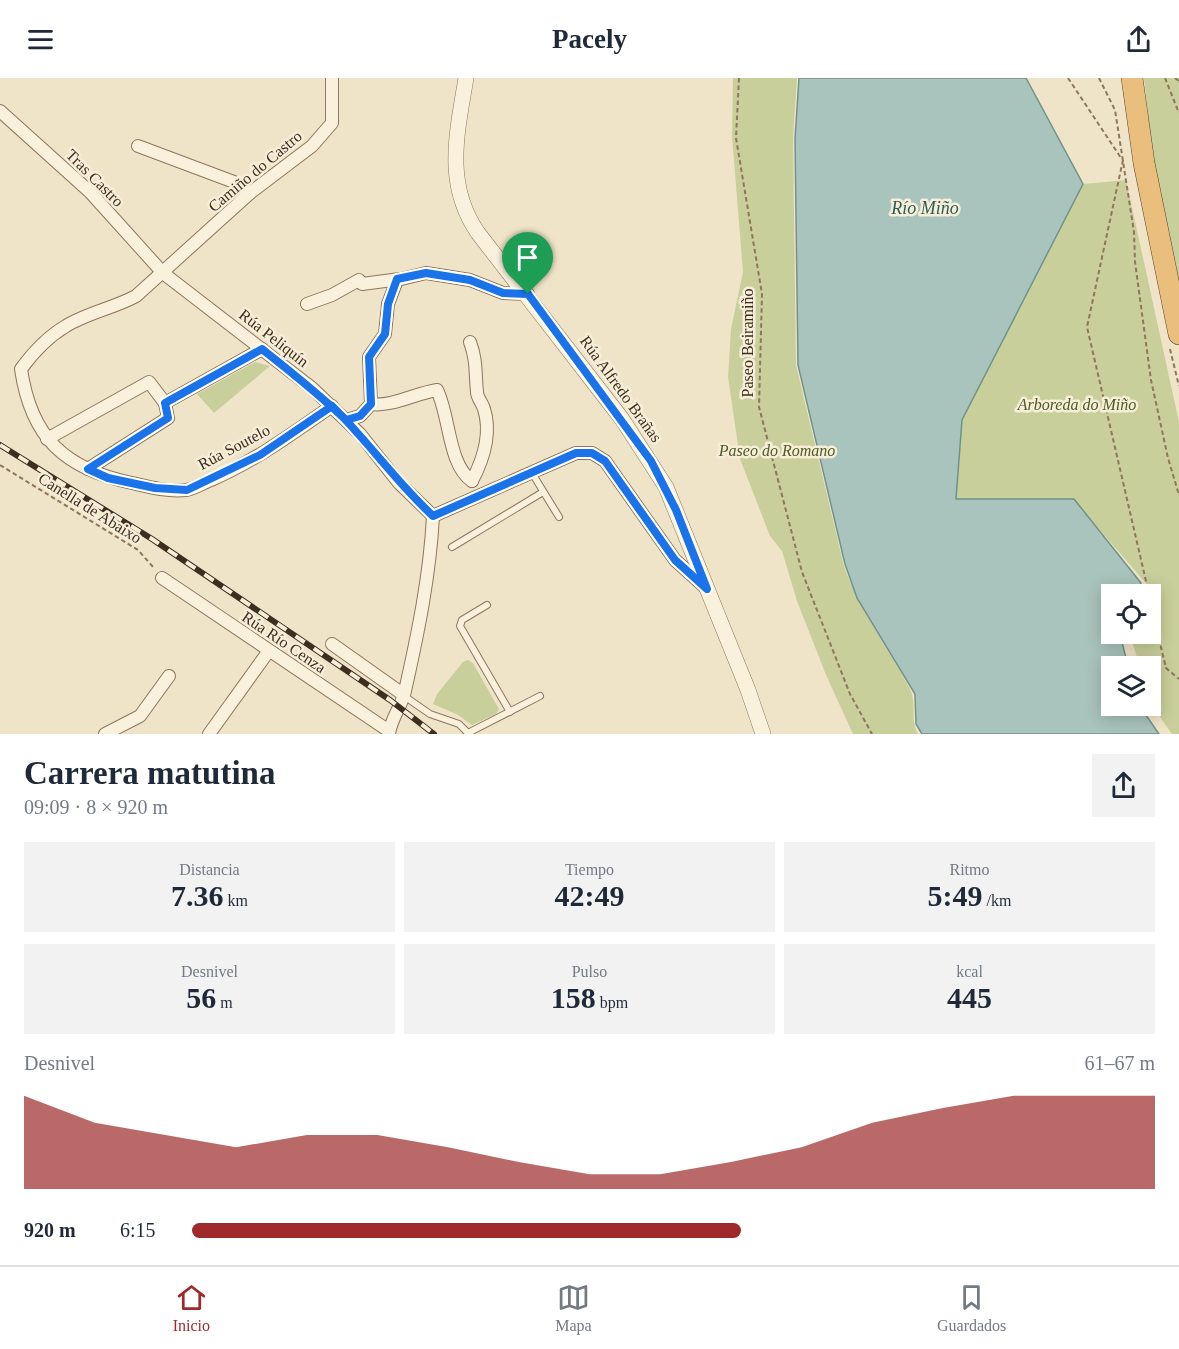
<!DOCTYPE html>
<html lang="es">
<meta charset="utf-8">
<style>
:root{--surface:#fff;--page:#f2f2f3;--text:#1f2937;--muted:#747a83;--line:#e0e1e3;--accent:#9e2a2b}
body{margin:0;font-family:"Times New Roman",serif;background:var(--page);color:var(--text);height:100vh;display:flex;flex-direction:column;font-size:22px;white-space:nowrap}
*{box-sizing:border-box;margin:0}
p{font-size:20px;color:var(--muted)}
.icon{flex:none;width:33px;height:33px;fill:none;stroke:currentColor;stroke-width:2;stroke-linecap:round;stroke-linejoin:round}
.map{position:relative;height:656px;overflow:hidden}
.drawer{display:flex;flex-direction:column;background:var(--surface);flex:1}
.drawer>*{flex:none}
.tools{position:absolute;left:1101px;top:506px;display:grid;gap:12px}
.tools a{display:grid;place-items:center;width:60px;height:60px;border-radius:0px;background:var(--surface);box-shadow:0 3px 15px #0003;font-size:30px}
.pin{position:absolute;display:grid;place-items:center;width:51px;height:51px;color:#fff;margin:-62px -26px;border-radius:50% 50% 50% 0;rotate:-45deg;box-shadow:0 0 6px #0007}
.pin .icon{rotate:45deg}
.round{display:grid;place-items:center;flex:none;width:63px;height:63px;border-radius:0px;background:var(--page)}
.summary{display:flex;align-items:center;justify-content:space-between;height:102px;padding:0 24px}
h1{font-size:33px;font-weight:700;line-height:45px}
.figures{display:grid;grid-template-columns:repeat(3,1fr);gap:9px;height:102px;padding:6px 24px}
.figures div{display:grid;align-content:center;border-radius:0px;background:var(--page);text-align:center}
.figures b{font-size:30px;font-weight:700}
.figures small{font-size:16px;font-weight:400}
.figures p{font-size:16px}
.chart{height:168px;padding:12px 24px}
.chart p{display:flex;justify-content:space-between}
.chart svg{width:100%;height:108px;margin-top:6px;fill:var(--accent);opacity:.7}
ul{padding:0 24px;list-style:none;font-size:20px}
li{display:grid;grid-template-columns:96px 72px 1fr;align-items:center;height:45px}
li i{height:15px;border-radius:8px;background:var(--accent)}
header{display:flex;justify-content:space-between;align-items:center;height:78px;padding:0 24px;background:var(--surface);font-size:27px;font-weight:700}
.dock{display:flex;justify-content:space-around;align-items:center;height:84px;border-top:2px solid var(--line);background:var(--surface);font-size:16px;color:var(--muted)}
.dock a{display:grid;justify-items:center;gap:3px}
.dock .selected{color:var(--accent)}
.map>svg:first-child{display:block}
.green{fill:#c9cf9b}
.water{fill:#a9c4bc;stroke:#6f938a;stroke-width:1.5}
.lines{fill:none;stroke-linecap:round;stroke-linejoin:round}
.service-casing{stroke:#8d765c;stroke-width:8}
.minor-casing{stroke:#8d765c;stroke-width:14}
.tertiary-casing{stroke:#8d765c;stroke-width:16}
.trunk-casing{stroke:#5b4430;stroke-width:22}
.path{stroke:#8d765c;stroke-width:2;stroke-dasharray:4.5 3;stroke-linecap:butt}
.service{stroke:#faf1dc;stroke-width:6}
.minor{stroke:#faf1dc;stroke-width:12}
.tertiary{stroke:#faf1dc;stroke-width:15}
.trunk{stroke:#eabe7c;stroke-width:21}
.rail-casing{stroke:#3d2e20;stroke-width:6}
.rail{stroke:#f7eed8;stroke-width:4;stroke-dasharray:11;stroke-linecap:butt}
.route-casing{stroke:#fff;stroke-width:12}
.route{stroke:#1a73e8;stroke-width:8}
.labels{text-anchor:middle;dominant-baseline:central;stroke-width:5;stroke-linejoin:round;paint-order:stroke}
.street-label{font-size:16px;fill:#3d2e20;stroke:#f7eed8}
.park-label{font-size:16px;font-style:italic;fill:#4d5a26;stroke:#f7eed8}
.water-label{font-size:18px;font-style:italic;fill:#2f5d5a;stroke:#f7eed8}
</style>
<header><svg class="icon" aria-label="menu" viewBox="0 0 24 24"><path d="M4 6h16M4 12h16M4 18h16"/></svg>Pacely<svg class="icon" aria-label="share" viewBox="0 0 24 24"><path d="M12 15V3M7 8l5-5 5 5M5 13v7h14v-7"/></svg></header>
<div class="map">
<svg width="1179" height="656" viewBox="0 0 1179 656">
<rect width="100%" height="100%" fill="#f0e4c8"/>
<g class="green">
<path d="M733,0H797L793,60L796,287L844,488C860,533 888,569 910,611C917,625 910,642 918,656H853L826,597L797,523L782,473L770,458L740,381L728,299L731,251L743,194L732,58Z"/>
<path d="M1144,0H1179V209L1153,81Z"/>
<path d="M1126,102L1179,344V656H1172C1151,627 1151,623 1150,588H1140L1133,567L1137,555H1150V510L1074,422L956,421L962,342L1083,106Z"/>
<path d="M255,284L270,288L214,335L197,316Z"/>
<path d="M468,582L473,585L499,631L496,636L472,647L458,637L433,626L437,616L463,584Z"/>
</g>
<path class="water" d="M799,0H1026L1083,106L962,342L956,421H1074L1141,505L1138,516H1112V555H1124L1122,564L1128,588H1112V627H1139L1159,656H922L916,646L915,616L857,520L845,486L798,287L795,61Z"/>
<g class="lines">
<g class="service-casing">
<g id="service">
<path d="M532,395L559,439"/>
<path d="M452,469L543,414"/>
<path d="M487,527L462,542L460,548L510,634"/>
<path d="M404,618L430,636L459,646L469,656"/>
<path d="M468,655L540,618"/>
</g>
</g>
<g class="minor-casing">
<g id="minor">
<path d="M0,33L90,114L163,195L312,310L360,356L399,405L433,438"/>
<path d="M138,68L234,104L250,115"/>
<path d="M307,226L332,217L359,202L362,206L400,201"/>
<path d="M470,264C477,283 475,295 477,314C477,320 483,326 484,331C492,356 483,382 472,403"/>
<path d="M165,325L262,271"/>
<path d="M371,326C392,329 416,315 437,312C450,338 448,387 472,403"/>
<path d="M332,328C293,355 255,383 211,402C203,405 194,411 186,412C168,414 149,409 132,405C65,391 31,360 21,291C32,276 49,258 66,248C87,235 114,230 136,218L250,115L312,68L332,45V0"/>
<path d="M346,342L360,338L371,326L369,279L385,256L388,226L397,202L426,195L470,202L503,215L528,216"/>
<path d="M47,361L149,304L165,325"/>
<path d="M88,391L168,340L165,325"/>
<path d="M433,438L576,375H592L605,383L675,482L706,510"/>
<path d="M162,500L389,653"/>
<path d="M332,566L404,617"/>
<path d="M105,656L140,638L169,598"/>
<path d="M209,656L268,574"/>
<path d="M389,656C391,640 402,628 405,613C418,555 430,497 433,438"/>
</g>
</g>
<g class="tertiary-casing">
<path id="tertiary" d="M466,0C457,55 444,106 478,155L622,341L666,409L748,612L763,656"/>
</g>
<g class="trunk-casing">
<path id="trunk" d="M1132,0L1144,85L1179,256"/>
</g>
<g class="path">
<path d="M739,0L736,60L762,216L759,329L802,494L850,616L872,656"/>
<path d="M1068,0L1121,80"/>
<path d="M1099,0L1115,32L1134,154L1135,184L1151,302L1168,380L1179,417"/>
<path d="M1165,0L1179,35"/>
<path d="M1175,0L1179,3"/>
<path d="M1123,82L1087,249L1149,516"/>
<path d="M1170,271L1179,308"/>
<path d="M0,387L138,472L154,490"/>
<path d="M1150,524L1166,590L1179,601"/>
</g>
<use href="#service" class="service"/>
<use href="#minor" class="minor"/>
<use href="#tertiary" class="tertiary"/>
<use href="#trunk" class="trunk"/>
<g class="rail-casing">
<path id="rail" d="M0,367L152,461L390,622L434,656"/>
</g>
<use href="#rail" class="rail"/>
</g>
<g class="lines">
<g class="route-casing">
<path id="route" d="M528,216L503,215L470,202L426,195L397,201L388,226L385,256L369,279L371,326L360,338L346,342C319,316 291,294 262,271L165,325L168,340L88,391L108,400L155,410L187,412L260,377L332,328C368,363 396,404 433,438L576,375H592L605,383L675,482L707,511L676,432L651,383L528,216"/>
</g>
<use href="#route" class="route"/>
</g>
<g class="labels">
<g class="street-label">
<text transform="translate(255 93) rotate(-40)">Camiño do Castro</text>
<text transform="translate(95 100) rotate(45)">Tras Castro</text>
<text transform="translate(274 260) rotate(38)">Rúa Peliquín</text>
<text transform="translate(747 265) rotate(-90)">Paseo Beiramiño</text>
<text transform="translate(621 311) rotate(54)">Rúa Alfredo Brañas</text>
<text transform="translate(234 369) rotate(-28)">Rúa Soutelo</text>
<text transform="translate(90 430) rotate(32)">Canella de Abaixo</text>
<text transform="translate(284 564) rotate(34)">Rúa Río Cenza</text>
</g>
<g class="park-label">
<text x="1077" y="326">Arboreda do Miño</text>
<text x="777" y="372">Paseo do Romano</text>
</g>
<g class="water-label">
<text x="925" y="130">Río Miño</text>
</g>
</g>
</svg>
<div class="tools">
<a><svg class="icon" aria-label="locate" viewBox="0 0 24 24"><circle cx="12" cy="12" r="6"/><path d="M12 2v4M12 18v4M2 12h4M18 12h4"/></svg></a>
<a><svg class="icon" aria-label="layers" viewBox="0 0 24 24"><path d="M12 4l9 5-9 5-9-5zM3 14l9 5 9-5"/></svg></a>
</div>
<div class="pin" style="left:528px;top:216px;background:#1e9e55"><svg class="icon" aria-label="arrive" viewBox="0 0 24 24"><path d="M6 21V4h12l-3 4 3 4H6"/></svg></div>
</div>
<section class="drawer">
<div class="summary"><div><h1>Carrera matutina</h1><p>09:09 · 8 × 920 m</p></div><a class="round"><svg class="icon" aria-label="share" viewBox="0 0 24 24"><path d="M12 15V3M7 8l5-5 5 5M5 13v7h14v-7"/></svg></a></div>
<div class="figures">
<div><p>Distancia</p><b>7.36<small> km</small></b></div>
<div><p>Tiempo</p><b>42:49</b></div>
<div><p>Ritmo</p><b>5:49<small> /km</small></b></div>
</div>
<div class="figures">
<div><p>Desnivel</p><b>56<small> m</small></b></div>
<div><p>Pulso</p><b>158<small> bpm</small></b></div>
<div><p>kcal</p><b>445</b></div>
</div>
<div class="chart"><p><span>Desnivel</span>61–67 m</p>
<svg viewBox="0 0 160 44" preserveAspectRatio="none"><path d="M0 44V6L10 17L20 22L30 27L40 22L50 22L60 27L70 33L80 38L90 38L100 33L110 27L120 17L130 11L140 6L150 6L160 6V44z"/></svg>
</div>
<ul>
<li><b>920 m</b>6:15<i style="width:57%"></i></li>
</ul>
</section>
<nav class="dock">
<a class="selected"><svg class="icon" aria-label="home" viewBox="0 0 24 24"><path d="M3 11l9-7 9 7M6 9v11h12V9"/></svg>Inicio</a>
<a><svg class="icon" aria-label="map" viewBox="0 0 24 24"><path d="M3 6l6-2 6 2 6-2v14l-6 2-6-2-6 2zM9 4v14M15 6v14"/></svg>Mapa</a>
<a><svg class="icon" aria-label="saved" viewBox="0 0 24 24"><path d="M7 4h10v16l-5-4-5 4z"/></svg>Guardados</a>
</nav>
